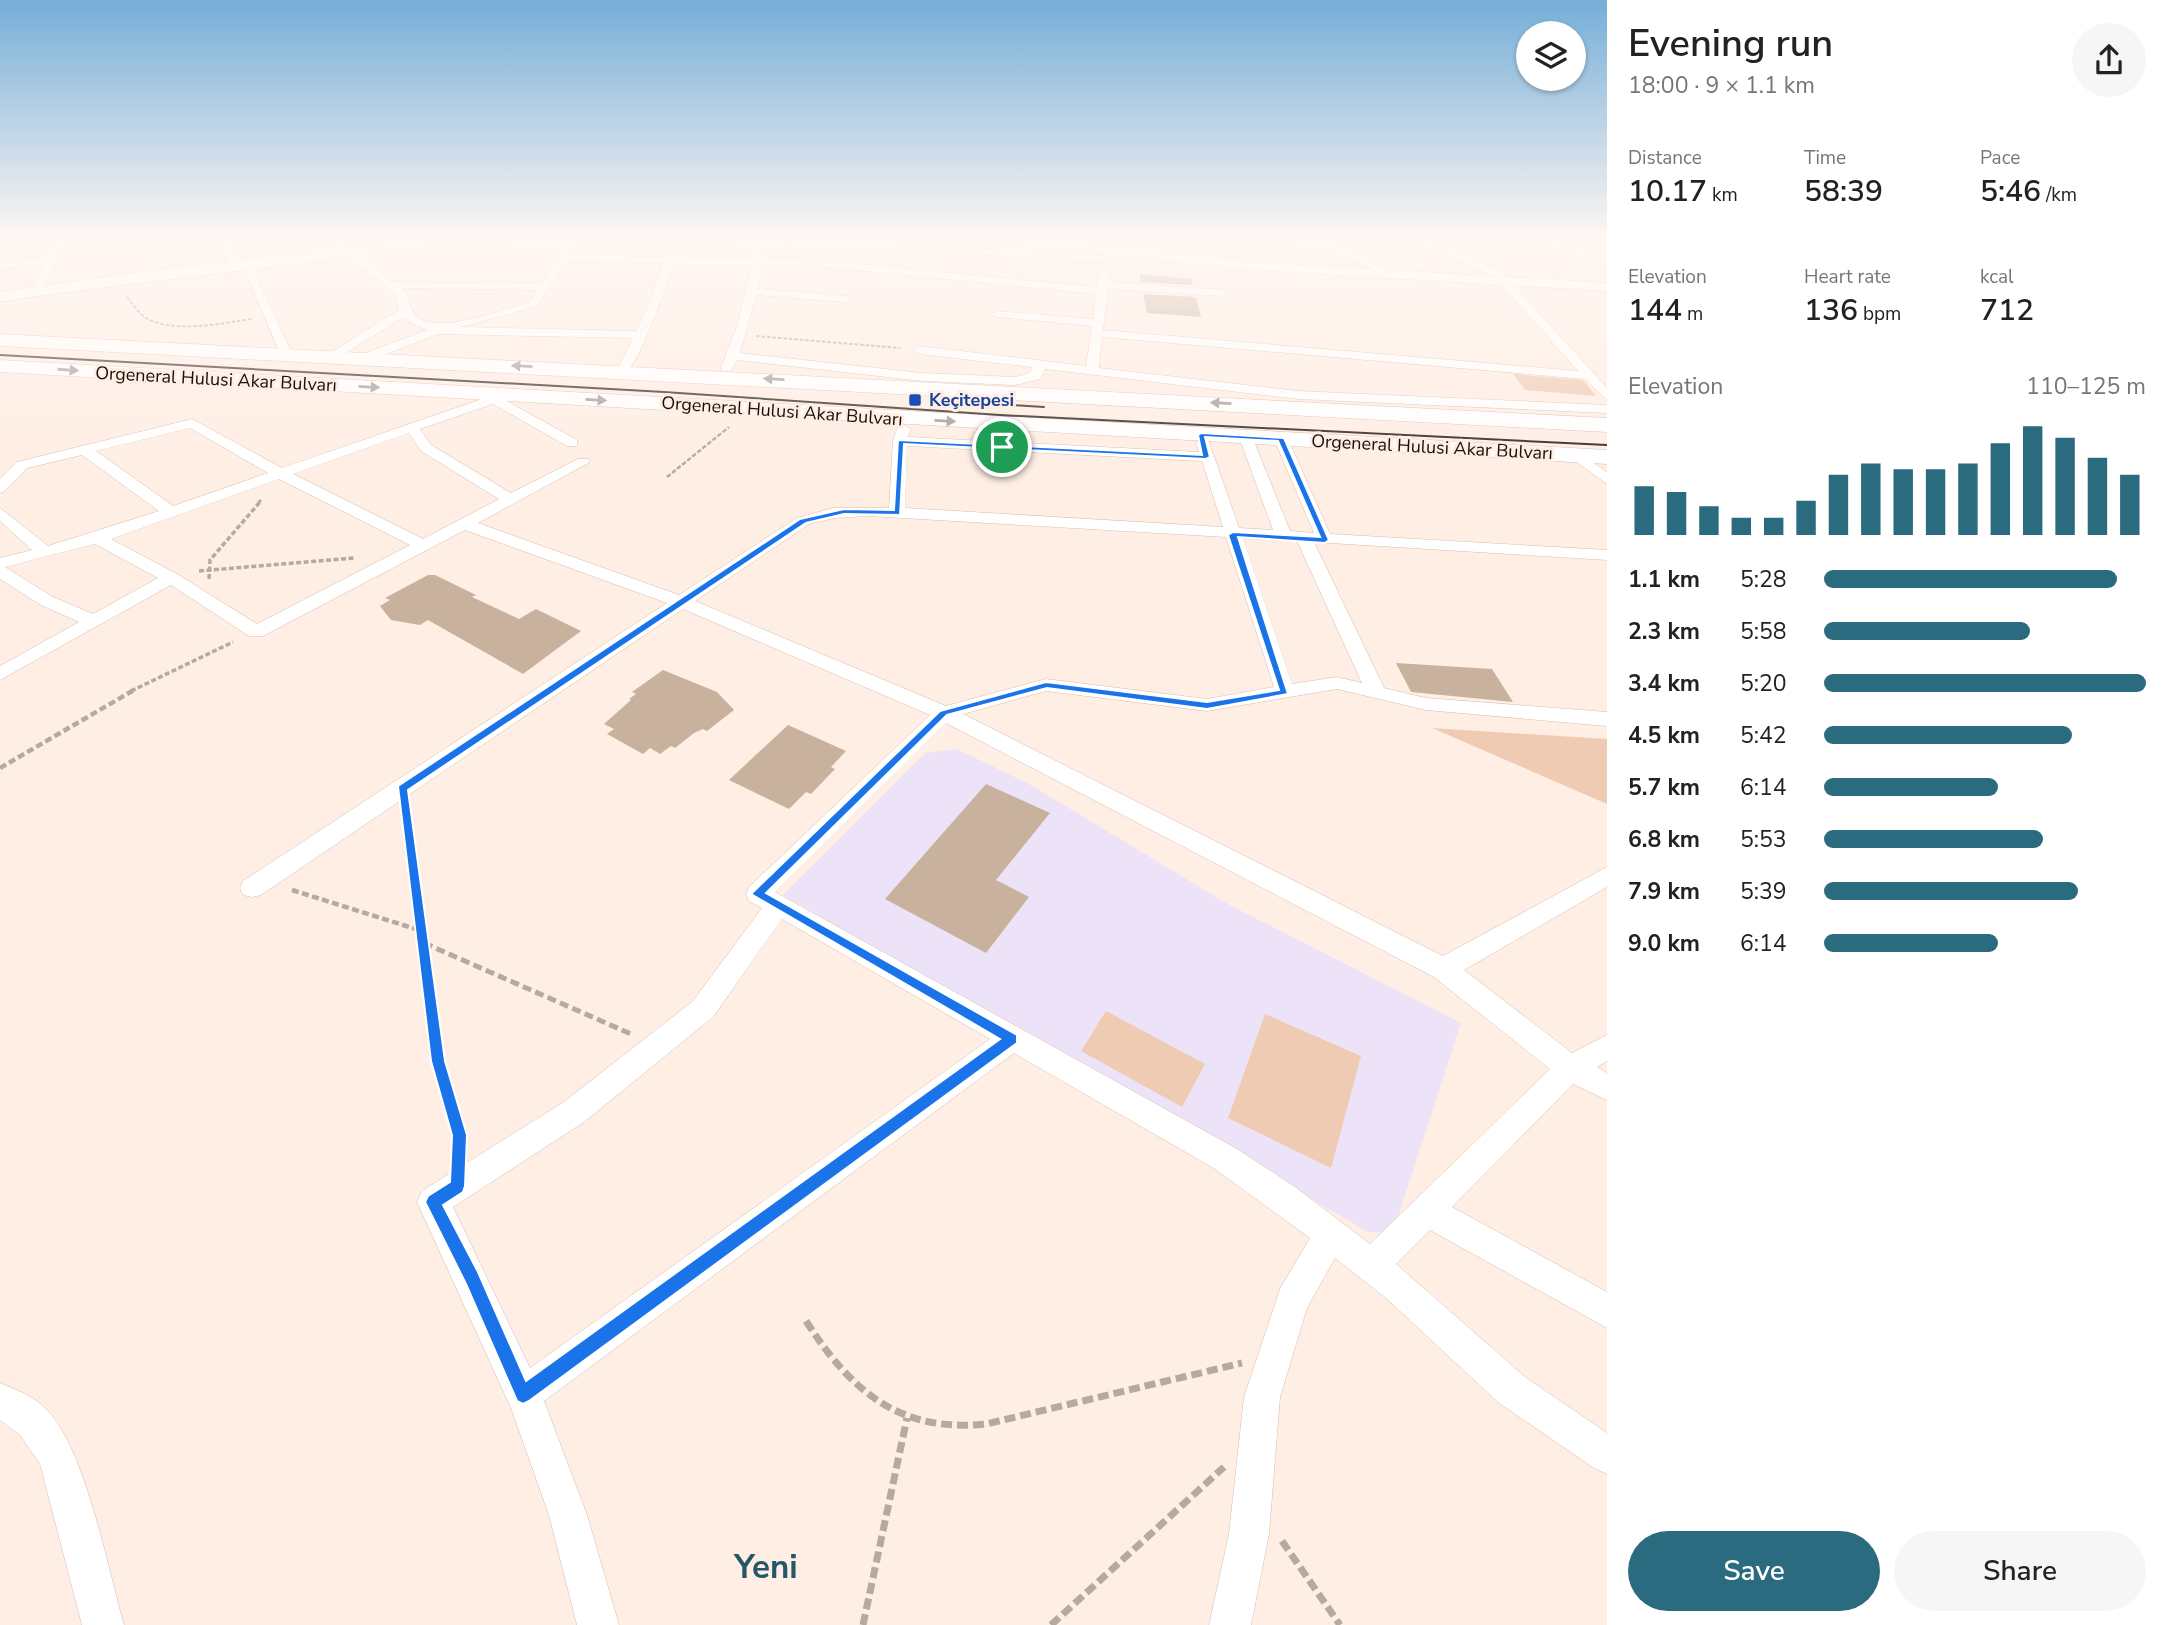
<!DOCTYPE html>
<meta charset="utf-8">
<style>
:root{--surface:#fff;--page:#f6f6f6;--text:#222;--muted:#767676;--accent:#2a6b7f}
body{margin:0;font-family:"Nunito Sans",sans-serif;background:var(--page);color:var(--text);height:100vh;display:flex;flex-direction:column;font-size:26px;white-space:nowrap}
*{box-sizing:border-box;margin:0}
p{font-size:23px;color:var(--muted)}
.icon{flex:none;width:38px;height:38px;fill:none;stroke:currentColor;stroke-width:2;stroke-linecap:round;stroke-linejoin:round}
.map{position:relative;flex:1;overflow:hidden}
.drawer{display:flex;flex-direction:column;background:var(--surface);width:560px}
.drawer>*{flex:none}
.buttons{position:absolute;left:1516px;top:21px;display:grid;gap:14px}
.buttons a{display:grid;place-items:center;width:70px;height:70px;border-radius:50%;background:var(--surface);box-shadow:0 2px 5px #0004;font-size:35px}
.pin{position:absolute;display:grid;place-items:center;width:60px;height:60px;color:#fff;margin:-30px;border:4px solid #fff;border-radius:50%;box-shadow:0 2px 7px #0007}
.round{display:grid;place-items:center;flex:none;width:74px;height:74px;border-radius:37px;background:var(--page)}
.summary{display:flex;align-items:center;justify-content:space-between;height:119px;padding:0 21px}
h1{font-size:38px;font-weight:600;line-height:52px}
.stats{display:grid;grid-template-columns:repeat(3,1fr);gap:10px;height:119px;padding:7px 21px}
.stats div{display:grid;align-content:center}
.stats b{font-size:30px;font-weight:600}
.stats small{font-size:19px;font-weight:400}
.stats p{font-size:19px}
.chart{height:196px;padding:14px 21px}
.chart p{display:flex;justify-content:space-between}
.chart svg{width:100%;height:126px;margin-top:7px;stroke:var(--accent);stroke-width:6}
.button{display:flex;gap:14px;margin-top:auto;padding:14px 21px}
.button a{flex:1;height:80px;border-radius:42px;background:var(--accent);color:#fff;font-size:28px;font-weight:600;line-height:80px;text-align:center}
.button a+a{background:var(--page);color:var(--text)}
ul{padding:0 21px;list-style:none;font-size:23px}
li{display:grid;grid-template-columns:112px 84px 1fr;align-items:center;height:52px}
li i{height:18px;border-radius:9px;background:var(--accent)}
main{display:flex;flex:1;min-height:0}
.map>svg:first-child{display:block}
.education{fill:#ede3f8}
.green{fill:#f0cbb3}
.building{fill:#c8b29d}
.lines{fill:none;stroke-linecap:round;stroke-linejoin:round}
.street-casing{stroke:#d8bdac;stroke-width:1}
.secondary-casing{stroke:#d8bdac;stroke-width:1}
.primary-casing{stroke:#d8bdac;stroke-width:1}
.path-far5{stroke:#b7a9a0;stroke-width:2;stroke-dasharray:3.5 2;stroke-linecap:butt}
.path-far4{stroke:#b7a9a0;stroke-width:2.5;stroke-dasharray:4.5 2;stroke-linecap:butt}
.path-far3{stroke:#b7a9a0;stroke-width:3.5;stroke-dasharray:5 2.5;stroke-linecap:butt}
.path-far2{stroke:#b7a9a0;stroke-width:4.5;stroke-dasharray:7 3.5;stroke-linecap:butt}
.path-far1{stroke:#b7a9a0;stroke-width:5;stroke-dasharray:9 4.5;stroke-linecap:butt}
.path{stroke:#b7a9a0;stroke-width:7;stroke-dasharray:11 5;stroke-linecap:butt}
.street{fill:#fff;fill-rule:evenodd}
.secondary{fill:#fff;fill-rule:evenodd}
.primary{fill:#fff;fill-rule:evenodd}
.tram{stroke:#332923;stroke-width:2}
.oneway{fill:#a39f9d}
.route{fill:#1a73e8;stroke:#fff;stroke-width:2;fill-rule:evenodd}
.transit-dot{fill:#1a4fb4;stroke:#ffeee4;stroke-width:2.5}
.labels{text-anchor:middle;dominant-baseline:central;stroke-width:6;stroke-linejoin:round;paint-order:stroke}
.far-street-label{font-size:18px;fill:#19100a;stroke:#ffeee4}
.far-transit-label{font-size:18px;font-weight:bold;fill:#164399;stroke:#ffeee4;text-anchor:start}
.near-district-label{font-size:33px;font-weight:bold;fill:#245767;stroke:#ffeee4}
</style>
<main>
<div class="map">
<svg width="1607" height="1625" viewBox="0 0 1607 1625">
<rect width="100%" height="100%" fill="#ffeee4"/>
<path class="education" d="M957,749L1027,783L1228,904L1461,1023L1393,1232H1368L783,895L925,753Z"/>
<g class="green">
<path d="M1513,374L1583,380L1596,396L1525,390Z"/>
<path d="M1432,728L1607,739V804Z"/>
<path d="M1106,1011L1205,1064L1182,1107L1081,1051Z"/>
<path d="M1265,1014L1361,1056L1331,1168L1228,1118Z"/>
</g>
<g class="building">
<path d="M1140,274L1191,279L1193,285L1141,282Z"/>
<path d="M1143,294L1196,297L1201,317L1147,313Z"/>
<path d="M428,575H435L476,595L472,597L519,619L536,609L581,631L523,674L428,620L420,625L391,620L380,606L390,600L385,598Z"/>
<path d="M1396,663L1492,669L1513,702L1411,692Z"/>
<path d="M663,670L717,692L734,710L707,731L703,729L694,733L675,748L671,746L660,754L650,748L643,754L607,734L614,729L604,724L631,700L629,699L636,694L632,692Z"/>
<path d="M788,725L846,751L831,767L835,769L811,794L806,792L789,809L729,780Z"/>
<path d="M986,784L1050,813L996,880L1029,897L986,953L885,899Z"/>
</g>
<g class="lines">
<g class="street-casing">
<g id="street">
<path d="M54,239H64L41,293L32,291L43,265L0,268V262L45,259Z"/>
<path d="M219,239H229L239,267L230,265Z"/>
<path d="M328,239H339L393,282L541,284L566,246L429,245L424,242L429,239L865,242L1104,256L1113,248L1118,251L1107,262L865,248L766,247L763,259L827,261L1097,287L1099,276L1104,273L1109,276V282L1224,290L1229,293L1224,296L1108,289L1103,330L1578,371L1494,276L1409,239H1422L1502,272L1607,388V400L1585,379L1102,337L1099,368L1298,391L1607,405V413L1298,399L1045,369L1041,379L1015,385L922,381L737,360L731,371H723L721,368L738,323L752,265L673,264C667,284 639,368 623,375L617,371L633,338L438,334L368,361H360V355L427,330L411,323L404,317L334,360L328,356L330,353L399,310L396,295ZM574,246L756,247L753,259L570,255ZM566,261L663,263L650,303L636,331L461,327L538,306ZM762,266L827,267L1096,294L1093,319L997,311L991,314L997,317L1092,326L1086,366L919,346L913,350L919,354L1032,367L1030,373L1015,377L922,373L740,353L756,295L847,302L853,299L847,296L758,289ZM401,288L537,290L530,302C503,309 444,333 420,319C408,311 411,297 401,288Z"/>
<path d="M1309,239L1332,243L1400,275L1391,277L1326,248L1233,252L1228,249L1233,246L1314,243Z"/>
<path d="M1536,239H1550L1607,260V267Z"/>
<path d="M241,262L250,264L292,353L290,356L280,353Z"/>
<path d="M505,391L512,395L505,400L577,440V446H567L493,404L420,429L431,445L511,493L578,459H588L590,462L478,523L679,595L797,518L833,508H889L893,441L897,429L904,425L911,429L908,437L1199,452L1196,442L1208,439L1239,528L1273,530L1239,437L1251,434L1290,531L1314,533L1274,439L1281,435L1288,439L1330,534L1607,550V560L1314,542L1384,688L1426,698L1607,712V726L1426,710L1337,689L1207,711L1046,691L963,714L1443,956L1607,867V887L1464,970L1572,1053L1607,1035V1061L1597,1067L1607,1073V1100L1573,1084L1452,1207L1607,1292V1328L1430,1230L1396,1264L1525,1377L1607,1433V1474L1594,1468L1499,1403L1386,1298L1335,1258L1307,1308L1280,1397L1269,1534L1251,1625H1209L1229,1534L1244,1397L1280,1289L1310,1238L1215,1169L1014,1053L544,1401L587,1515L619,1625H577L549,1515L511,1408L417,1202L422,1191L564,1102L693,1001L762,908L749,901L746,894L749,887L930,715L683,609L261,895L252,897L243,895L240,888L243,881L667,603L465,530L263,636H249L171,585L0,680V666L79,622L41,605L0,579V558L32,550L0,521V508L48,546L159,511L82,455L27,468L5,491L0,493V479L17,462L192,419L282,468ZM190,428L268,473L173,506L96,451ZM409,433L421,451L499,499L423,539L293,474ZM907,446L1202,461L1223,527L905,508ZM279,479L410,545L257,624L177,574L111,539ZM868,516L1226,537L1274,687L1207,699L1046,679L946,706L695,601L809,524L834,518ZM1243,538L1297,541L1362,683L1337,677L1292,684ZM95,544L158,578L93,614L53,597L5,567ZM946,723L1434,977L1550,1069L1370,1244L1295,1187L1237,1149L775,892ZM782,919L990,1039L530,1368L453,1207L584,1122L713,1017Z"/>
<path d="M1576,451L1607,472V484L1571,458V452Z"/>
<path d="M0,1383C16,1390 34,1396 46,1409C85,1447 108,1570 124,1625H82L40,1464L20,1435L0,1420Z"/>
</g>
</g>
<g class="secondary-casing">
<g id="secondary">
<path d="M421,239H452L445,243C297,267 148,279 0,302V292L139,272Z"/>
<path d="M1000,239H1043L1254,262L1607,283V291L1254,270L1007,243Z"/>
</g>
</g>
<g class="primary-casing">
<g id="primary">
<path d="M0,334L1607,418V432L0,346Z"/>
<path d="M0,360L1607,450V464L0,372Z"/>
</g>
</g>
<g class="path-far5">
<path d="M127,297C133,304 138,313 146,318C174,334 222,323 252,319"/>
<path d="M756,336L900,348"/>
</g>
<g class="path-far4">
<path d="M667,477L729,427"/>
<path d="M258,503L261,500"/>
</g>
<g class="path-far3">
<path d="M199,571L354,558"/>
<path d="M209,579L210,560L260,502"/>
<path d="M131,691L233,642"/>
</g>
<g class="path-far2">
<path d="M0,768L134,690"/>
<path d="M406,813L421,931"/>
<path d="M292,890L422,931"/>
</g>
<g class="path-far1">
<path d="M417,929L422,931"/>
<path d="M421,929L438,1061L454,1110L460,1153"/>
<path d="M424,943L631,1034"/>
</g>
<g class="path">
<path d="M806,1321C851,1391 899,1433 986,1424L1242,1363"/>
<path d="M1282,1541L1340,1625"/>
<path d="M863,1625L907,1418"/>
<path d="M1051,1625L1224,1467"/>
</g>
<use href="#street" class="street"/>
<use href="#secondary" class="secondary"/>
<use href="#primary" class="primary"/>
<g class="tram">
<path d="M0,355L664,392L1000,415L1607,445"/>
<path d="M929,400L1044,407"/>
</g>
</g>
<defs><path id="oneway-solid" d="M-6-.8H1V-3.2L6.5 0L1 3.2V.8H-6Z" transform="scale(1.75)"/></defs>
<g class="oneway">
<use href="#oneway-solid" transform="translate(522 366) rotate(-177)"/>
<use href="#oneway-solid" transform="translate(68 370) rotate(4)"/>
<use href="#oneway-solid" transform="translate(774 379) rotate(-177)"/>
<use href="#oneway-solid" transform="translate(369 387) rotate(3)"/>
<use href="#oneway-solid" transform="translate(596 400) rotate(3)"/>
<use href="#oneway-solid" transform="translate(1221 403) rotate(-177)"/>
<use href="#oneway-solid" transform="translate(945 421) rotate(3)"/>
</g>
<linearGradient id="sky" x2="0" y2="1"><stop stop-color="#75aed8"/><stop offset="0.51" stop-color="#fff7f3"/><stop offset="1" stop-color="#fff7f3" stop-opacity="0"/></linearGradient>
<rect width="1607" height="466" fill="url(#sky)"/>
<path class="route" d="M1201,433L1284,438L1329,540L1325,543L1238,537L1288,694L1207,709L1047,688L947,715L766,893L1017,1035V1043L529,1401L523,1404L517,1401L466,1284L425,1202L428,1196L450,1182L452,1135L431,1061L398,786L800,519L844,509L894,510L898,440L1202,455L1198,435ZM1205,437L1278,441L1320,537L1233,532L1228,535L1279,690L1207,702L1046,682L940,711L751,894L1000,1039L526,1381L478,1272L443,1205L463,1192L465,1186L467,1135L445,1061L408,790L806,523L844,514L900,515L904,444L1206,459L1210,457Z"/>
<rect class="transit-dot" x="908" y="393" width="14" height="14" rx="3.5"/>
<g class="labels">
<g class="far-street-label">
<text transform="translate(216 379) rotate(3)">Orgeneral Hulusi Akar Bulvarı</text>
<text transform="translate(782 411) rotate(4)">Orgeneral Hulusi Akar Bulvarı</text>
<text transform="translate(1432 447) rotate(3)">Orgeneral Hulusi Akar Bulvarı</text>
</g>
<g class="far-transit-label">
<text x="929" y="400">Keçitepesi</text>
</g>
<g class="near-district-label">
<text x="766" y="1567">Yeni</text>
</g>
</g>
</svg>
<div class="buttons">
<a><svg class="icon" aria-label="layers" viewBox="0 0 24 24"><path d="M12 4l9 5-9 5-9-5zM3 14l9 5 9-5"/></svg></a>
</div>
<div class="pin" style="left:1002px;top:447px;background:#1e9e55"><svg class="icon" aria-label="arrive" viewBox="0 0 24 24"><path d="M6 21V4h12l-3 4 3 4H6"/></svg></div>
</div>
<section class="drawer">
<div class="summary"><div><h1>Evening run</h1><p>18:00 · 9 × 1.1 km</p></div><a class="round"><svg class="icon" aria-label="share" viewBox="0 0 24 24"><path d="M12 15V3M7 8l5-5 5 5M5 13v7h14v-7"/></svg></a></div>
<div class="stats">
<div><p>Distance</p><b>10.17<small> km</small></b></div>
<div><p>Time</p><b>58:39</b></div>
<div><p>Pace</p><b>5:46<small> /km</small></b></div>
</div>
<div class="stats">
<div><p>Elevation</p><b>144<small> m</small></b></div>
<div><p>Heart rate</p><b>136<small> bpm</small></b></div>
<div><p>kcal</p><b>712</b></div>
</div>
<div class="chart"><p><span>Elevation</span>110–125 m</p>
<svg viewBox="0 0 160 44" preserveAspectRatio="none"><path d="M5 44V27M15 44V29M25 44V34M35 44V38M45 44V38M55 44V32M65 44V23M75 44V19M85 44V21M95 44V21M105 44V19M115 44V12M125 44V6M135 44V10M145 44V17M155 44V23"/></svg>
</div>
<ul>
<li><b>1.1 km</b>5:28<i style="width:91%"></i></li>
<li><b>2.3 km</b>5:58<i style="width:64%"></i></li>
<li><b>3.4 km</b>5:20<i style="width:100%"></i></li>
<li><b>4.5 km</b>5:42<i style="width:77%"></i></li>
<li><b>5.7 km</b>6:14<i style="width:54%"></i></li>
<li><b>6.8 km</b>5:53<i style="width:68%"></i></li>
<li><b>7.9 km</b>5:39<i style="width:79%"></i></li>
<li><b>9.0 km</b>6:14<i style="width:54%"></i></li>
</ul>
<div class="button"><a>Save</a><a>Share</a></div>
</section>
</main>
